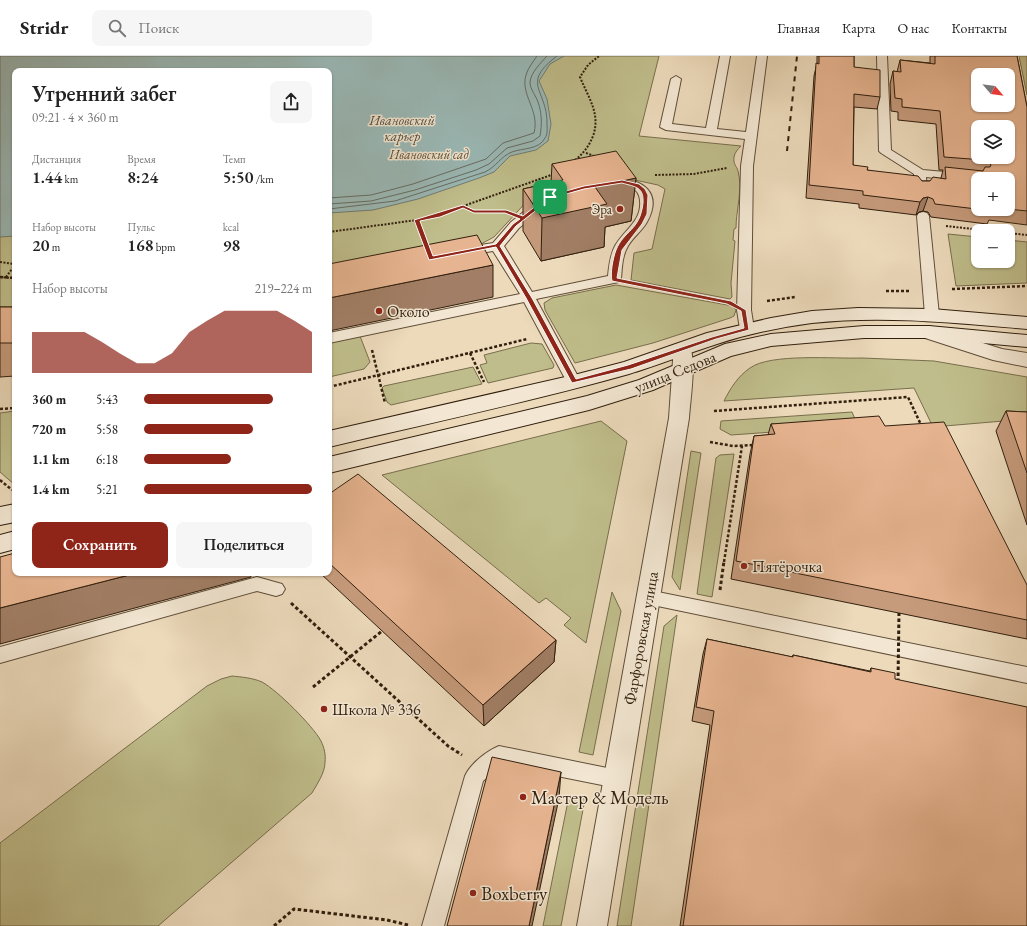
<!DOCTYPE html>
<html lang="ru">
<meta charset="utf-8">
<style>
:root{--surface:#fff;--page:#f6f6f6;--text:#222;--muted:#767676;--line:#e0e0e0;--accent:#8f2418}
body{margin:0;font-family:"EB Garamond",serif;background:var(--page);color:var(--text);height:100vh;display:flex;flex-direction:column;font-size:15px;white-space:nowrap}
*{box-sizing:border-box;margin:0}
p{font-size:13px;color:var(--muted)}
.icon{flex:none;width:22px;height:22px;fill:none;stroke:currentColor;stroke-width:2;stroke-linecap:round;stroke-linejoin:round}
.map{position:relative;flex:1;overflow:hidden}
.drawer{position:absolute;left:12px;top:12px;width:320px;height:508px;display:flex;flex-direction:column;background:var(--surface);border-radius:8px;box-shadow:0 1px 3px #0004}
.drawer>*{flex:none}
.needle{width:26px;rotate:118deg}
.tools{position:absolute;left:971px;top:12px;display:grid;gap:8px}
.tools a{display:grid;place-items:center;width:44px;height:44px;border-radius:8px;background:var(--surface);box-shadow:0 1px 3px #0004;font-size:20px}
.pin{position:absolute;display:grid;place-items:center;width:34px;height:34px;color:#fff;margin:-17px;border-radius:8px;box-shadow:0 2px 6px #0006}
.round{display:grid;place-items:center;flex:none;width:42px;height:42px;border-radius:8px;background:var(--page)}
.summary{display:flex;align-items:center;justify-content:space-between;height:68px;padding:0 20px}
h1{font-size:22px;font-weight:600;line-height:30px}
.metrics{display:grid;grid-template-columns:repeat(3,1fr);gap:6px;height:68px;padding:4px 20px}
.metrics div{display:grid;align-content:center}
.metrics b{font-size:17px;font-weight:600}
.metrics small{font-size:11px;font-weight:400}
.metrics p{font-size:11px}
.chart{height:112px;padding:8px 20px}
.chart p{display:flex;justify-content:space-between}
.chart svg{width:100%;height:72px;margin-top:4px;fill:var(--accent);opacity:.7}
.button{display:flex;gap:8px;margin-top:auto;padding:8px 20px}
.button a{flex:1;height:46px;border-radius:8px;background:var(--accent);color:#fff;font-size:16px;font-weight:600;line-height:46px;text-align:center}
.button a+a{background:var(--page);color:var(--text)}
ul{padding:0 20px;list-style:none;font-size:13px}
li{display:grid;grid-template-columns:64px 48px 1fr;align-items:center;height:30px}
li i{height:10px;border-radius:5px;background:var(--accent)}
header{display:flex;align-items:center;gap:24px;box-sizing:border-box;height:56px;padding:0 20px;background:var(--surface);border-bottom:1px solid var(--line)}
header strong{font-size:19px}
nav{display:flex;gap:22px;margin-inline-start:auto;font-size:14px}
.search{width:280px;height:36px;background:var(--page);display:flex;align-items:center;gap:10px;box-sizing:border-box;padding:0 14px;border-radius:8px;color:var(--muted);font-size:15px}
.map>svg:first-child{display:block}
.green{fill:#bfbd8b;stroke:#786e4c}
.water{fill:#9ab9b7;stroke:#707b73}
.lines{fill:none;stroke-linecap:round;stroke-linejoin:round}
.shore{stroke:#666c62;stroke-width:1}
.service-casing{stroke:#604e39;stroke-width:2}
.minor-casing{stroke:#604e39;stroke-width:2}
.secondary-casing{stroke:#311f0e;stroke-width:2}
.path-far2{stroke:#311f0e;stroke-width:2;stroke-dasharray:2 1.5;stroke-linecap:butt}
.path-far1{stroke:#311f0e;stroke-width:2.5;stroke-dasharray:3 2;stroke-linecap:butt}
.path{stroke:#311f0e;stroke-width:3;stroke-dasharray:3.5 2.5;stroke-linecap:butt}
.service{fill:#f3e7d3;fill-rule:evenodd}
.minor{fill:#f3e7d3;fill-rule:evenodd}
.secondary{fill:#f3e7d3;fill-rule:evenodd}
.rail{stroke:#311f0e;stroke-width:2;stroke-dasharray:5 5;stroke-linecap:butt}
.path-bridge{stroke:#311f0e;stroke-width:3;stroke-dasharray:3.5 2.5;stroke-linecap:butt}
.wall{fill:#c69b7c;stroke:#311f0e;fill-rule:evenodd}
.shaded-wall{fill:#a17e65;stroke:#311f0e}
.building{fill:#e6b490;stroke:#311f0e;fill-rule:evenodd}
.route{fill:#8f2418;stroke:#fff;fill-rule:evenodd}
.poi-dot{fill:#8f2418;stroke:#f3e7d3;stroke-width:1.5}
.labels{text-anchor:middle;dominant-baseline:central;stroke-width:3;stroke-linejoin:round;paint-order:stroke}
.far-park-label{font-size:13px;font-style:italic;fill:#5c4e34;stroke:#f3e7d3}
.far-poi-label{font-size:13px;fill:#311f0e;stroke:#f3e7d3;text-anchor:end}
.far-water-label{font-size:14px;font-style:italic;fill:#504d41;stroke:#f3e7d3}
.poi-label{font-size:16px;fill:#311f0e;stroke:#f3e7d3;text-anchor:start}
.street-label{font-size:16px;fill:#311f0e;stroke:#f3e7d3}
.near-poi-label{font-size:19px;fill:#311f0e;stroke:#f3e7d3;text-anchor:start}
</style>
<header>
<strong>Stridr</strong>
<div class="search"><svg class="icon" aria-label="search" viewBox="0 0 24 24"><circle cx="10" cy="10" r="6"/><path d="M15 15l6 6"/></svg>Поиск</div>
<nav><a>Главная</a><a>Карта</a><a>О нас</a><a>Контакты</a></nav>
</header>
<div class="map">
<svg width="1027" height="870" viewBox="0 0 1027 870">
<rect width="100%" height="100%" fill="#ecdabb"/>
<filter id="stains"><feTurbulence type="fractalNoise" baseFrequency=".005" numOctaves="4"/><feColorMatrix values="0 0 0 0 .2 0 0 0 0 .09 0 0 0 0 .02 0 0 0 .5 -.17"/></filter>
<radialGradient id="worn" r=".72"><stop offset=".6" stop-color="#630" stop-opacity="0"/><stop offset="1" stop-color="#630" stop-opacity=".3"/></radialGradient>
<g class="green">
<path d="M0,0H659L639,80L741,90C738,93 735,96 734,101C733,109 737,110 738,115C743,133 736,154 736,172L734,173L733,184L735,185L731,227L732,241L730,243L631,224L634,197L652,193L665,133L658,129L630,123L530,142L494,181L481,188L329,218V15H15V257H0Z"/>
<path d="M1019,0H1027V39Z"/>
<path d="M948,178L978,181V205H1008V184L1027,186V227L956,230Z"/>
<path d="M616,229L733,250L736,254L734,260L730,262L653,287L575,307L545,254L544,247L552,242Z"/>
<path d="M360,280L370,306L364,313L329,321V287Z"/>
<path d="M531,287L542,288L554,309L553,312L488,327L480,309L487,307L484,299Z"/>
<path d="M862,302L934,305L1027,321V363L933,371L914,332L724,345C730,333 738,320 750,312C770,297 836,303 862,302Z"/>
<path d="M473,311L482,328L391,349L387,346L382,332L384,330Z"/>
<path d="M15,355V429L0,416V357Z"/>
<path d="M852,356L858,370L731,379L720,373L721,365Z"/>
<path d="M601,365L627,385L586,587L564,569L571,562L546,542L539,547L382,419Z"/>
<path d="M691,395L701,397L680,534L672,521Z"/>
<path d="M734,398L712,541L697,538L716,402L720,399Z"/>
<path d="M612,536L621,555L593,699L579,696Z"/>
<path d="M677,559L631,870H617L664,570Z"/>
<path d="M232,620C242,621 253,622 262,626C277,634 313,670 321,685C324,691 326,699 325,706C325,717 317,728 312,737L158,870H0V787L207,630L221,623Z"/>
<path d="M569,740L585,743L561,870H543Z"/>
</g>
<path class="water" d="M0,0H564L550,8L539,25L547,43L551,68L548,85L536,94L510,100L494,116L479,122L418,143L373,154L329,157V15H15V180L0,181Z"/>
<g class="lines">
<g class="shore">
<path d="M329,142L371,139L413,128L486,103L503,87L534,77C540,54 520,39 526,19C528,12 533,6 537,0"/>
<path d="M329,148L371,145L415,134L476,114L489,108L507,92L533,85L540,80C542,69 542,57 538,46C536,40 530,33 530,26C531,16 541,7 547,0"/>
<path d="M329,153L395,145L485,116C496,111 501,100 512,96C522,92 539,94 545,82C548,78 547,72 547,67C547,33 520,28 557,0"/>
</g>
<g class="service-casing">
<g id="service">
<path d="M720,0H730L717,73L746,76L757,0H767L753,110L751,254L754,273L752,276L747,278L742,276L740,273L737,254L741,110L745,83L666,74L660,71L671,23L676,20L681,23L672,68L706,72Z"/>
<path d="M877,0H887L891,94L923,114L978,119L982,120L984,123H978V127L926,121L927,134L925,137H917L915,134L914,118L881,97L879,95Z"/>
<path d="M615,123C643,122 663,137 647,166C642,175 633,181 628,190C622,200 622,212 621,223L619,226L614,227L536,243L581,326L579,330L574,331L569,330L524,246L329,287V277L520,238L493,195L462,200L457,199L456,196L457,193L462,192L493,187L511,166L536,146H544L546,149L544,152L519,172L504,190L532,236L608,220C609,210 610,199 615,190C624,174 642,165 640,145C640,141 638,136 635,134C628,128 619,132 611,130L609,127L611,124Z"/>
<path d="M923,156L927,157L929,160L939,259L937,262L932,263L927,262L925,259L917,160L919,157Z"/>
<path d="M257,521L282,528L285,533L282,538L276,540L257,535L0,607V591Z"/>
<path d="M648,534L1027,611V627L648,548L642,546L639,541L642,536Z"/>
<path d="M499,690L617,714L624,716L627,723L624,730L617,732L502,709L483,725L444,870H422L465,720C470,708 487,695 499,690Z"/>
</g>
</g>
<g class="minor-casing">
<g id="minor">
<path d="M929,270L1002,293L1027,297V311L993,304L922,281L919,276L922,271Z"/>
<path d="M682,287L689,289C697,302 690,345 689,362L607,870H577L669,362L673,304L672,294L675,289Z"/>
</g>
</g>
<g class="secondary-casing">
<g id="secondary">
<path d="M858,252L932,253L1027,261V273C956,267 883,259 812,267C781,271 748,278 717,288C688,297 659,309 629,318C530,346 429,367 329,391V375L574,319L624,306L707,277L771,262L812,255Z"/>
<path d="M864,270H929L1027,279V291L929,282H864L771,290L731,300L653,334L589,354L329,417V401L587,340L639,324L725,288L771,278Z"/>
<path d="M15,448V466L0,469V451Z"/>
<path d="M15,475V493L0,497V479Z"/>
</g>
</g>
<g class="path-far2">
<path d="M586,97L597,101"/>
<path d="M575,104C584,97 589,90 593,80C601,58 588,41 580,21L588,9L599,0"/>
<path d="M655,119L694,118L727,112"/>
<path d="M464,151L473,155H500"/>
<path d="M417,164L427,190"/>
<path d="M946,170L991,175"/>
<path d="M329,176L417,164L438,159L554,118"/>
<path d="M1008,177L1027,179"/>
<path d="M0,206L15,208"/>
<path d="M0,221L14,222"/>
<path d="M6,221L15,209"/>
</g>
<g class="path-far1">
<path d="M0,221L15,222"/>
<path d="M634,227L723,246"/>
<path d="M952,233L1027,230"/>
<path d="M886,235H909"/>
<path d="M767,245L795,241"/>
<path d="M372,294L385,347"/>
<path d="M470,297L484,326"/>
<path d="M329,331L527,283"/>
<path d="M0,353L15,352"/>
<path d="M714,355L908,341L922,371"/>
<path d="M710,386L733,390L755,389"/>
<path d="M0,424L12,434"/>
<path d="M724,506L742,390"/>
</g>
<g class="path">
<path d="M720,534L724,505"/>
<path d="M291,547L448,690L462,699"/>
<path d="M313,631L382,575"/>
<path d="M274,870L294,853L387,864L408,869"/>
</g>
<use href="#service" class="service"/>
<use href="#minor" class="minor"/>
<use href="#secondary" class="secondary"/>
<path class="rail" d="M787,95L797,0"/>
<path class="path-bridge" d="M898,626L899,557"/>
</g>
<g class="wall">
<path d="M817,0H854V11L880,41L877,53L854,51L853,109L867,114L922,125H930L941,122L943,114H939L936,68L898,64V56L891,55L890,28L893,15L897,16L900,4L930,7V0H1017L1027,51V169L989,164L987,168L931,161L928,156L923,155L919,156L916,159L859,152V148L806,142L814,20L817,7ZM1008,123V153H978Z"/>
<path d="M552,108L636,122L631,165L605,171L604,191L541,205L523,175V133L551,127Z"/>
<path d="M0,251H15V320L0,321Z"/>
<path d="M1006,355L1027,356V469L996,375Z"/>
<path d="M771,368L885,370L1027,529V583L731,523L750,398L754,380L768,379Z"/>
<path d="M329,438L556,584L554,606L484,670L320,517H329Z"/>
<path d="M707,583L792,601L793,599L870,615L871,612L895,623L1027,870H680L710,669L692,665L703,598Z"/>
</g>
<g class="shaded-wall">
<path d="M636,122L631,165L605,171L604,191L541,205L542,162L595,131Z"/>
<path d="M928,141L923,155L919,156L916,159L920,146L923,142Z"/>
<path d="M493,209V241L329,275V242Z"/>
<path d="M137,517H250L251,521L0,588V552Z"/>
<path d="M556,584L554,606L484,670L483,649Z"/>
<path d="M561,716L559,742L532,870H529Z"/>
</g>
<g class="building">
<path d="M819,0H854V11L880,14V41L854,38L853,109L868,111L867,114L918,120L922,125H930L933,121L946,123L945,111L983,115L985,111H990L991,109L988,105L984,104L944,101L940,55L902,51V43L895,42L893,15L901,16L900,4L935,8V0H1017L1027,51V155L1008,153V123H978V153H992L993,155L935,148L933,143L928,141L923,142L920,146L863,139V135L809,129L816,7L819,8ZM978,19H1008V49H978ZM978,71H1008V101H978Z"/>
<path d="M616,95L636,122L595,131L607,148L542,162L523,133L563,124L552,108Z"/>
<path d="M477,179L493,209L329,242V208Z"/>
<rect x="0" y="251" width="15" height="36"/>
<path d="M1006,355L1027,356V417Z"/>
<path d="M879,360L885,370L944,366L1027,529V564L736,505L754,380L775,378L771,368Z"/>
<path d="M358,418L556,584L483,649L329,507V438Z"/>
<path d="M15,497V517H137L0,552V501Z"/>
<path d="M707,583L793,601V599L871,616V612L895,617V623L1027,651V870H683L714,655L696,651Z"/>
<path d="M492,701L561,716L529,870H447Z"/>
</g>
<path class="route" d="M622,124L639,128L645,133L648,139L647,158L642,168L622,194L617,222L731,245L746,254L749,274L716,283L631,313L572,327L526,242L496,191L429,204L414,164L463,149L474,154H506L523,160L548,140L584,130ZM622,127C636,131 644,131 643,147C640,175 624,174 616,194C613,202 610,217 612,225L727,248L741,255L744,272L712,281L628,309L576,323L532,242L500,190L516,170L552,142L584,133ZM463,152L474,157H505L520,163L513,168L496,188L433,200L420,165L440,161Z"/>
<g class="poi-dot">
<circle cx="620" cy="153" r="4"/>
<circle cx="379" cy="255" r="4"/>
<circle cx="744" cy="510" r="4"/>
<circle cx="324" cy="653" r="4"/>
<circle cx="523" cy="741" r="4"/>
<circle cx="473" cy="837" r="4"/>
</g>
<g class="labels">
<g class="far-park-label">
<text x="429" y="98">Ивановский сад</text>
</g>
<g class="far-poi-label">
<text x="612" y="153">Эра</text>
</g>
<g class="far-water-label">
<text x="402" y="64">Ивановский<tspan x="402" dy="16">карьер</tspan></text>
</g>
<g class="poi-label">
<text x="387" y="255">Около</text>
<text x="752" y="510">Пятёрочка</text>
<text x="332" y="653">Школа № 336</text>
</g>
<g class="street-label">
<text transform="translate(675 316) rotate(-22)">улица Седова</text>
<text transform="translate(641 582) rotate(-80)">Фарфоровская улица</text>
</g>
<g class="near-poi-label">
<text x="531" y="741">Мастер &amp; Модель</text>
<text x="481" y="837">Boxberry</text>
</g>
</g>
<rect width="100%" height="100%" filter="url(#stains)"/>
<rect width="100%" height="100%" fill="url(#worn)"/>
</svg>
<div class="tools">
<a><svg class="needle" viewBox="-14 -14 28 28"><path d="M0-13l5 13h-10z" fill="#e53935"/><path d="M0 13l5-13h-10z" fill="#767676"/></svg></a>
<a><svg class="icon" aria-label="layers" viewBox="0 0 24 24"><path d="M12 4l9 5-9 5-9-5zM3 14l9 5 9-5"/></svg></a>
<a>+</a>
<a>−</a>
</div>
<div class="pin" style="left:550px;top:141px;background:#1e9e55"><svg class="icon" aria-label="arrive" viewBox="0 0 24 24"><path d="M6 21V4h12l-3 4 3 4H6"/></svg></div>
<section class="drawer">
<div class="summary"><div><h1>Утренний забег</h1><p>09:21 · 4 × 360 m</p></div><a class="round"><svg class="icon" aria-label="share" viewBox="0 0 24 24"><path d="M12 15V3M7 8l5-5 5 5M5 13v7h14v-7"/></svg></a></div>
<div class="metrics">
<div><p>Дистанция</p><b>1.44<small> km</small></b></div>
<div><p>Время</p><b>8:24</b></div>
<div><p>Темп</p><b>5:50<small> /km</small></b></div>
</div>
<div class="metrics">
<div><p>Набор высоты</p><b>20<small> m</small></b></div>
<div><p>Пульс</p><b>168<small> bpm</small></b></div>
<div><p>kcal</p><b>98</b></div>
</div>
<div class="chart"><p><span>Набор высоты</span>219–224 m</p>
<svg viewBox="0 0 160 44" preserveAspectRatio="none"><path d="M0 44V19L10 19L20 19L30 19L40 25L50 32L60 38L70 38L80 32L90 19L100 12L110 6L120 6L130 6L140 6L150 12L160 19V44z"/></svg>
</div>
<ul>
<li><b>360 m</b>5:43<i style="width:77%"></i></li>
<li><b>720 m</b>5:58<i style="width:65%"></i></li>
<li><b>1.1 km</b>6:18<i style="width:52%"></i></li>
<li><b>1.4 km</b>5:21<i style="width:100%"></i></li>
</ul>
<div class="button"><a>Сохранить</a><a>Поделиться</a></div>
</section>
</div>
